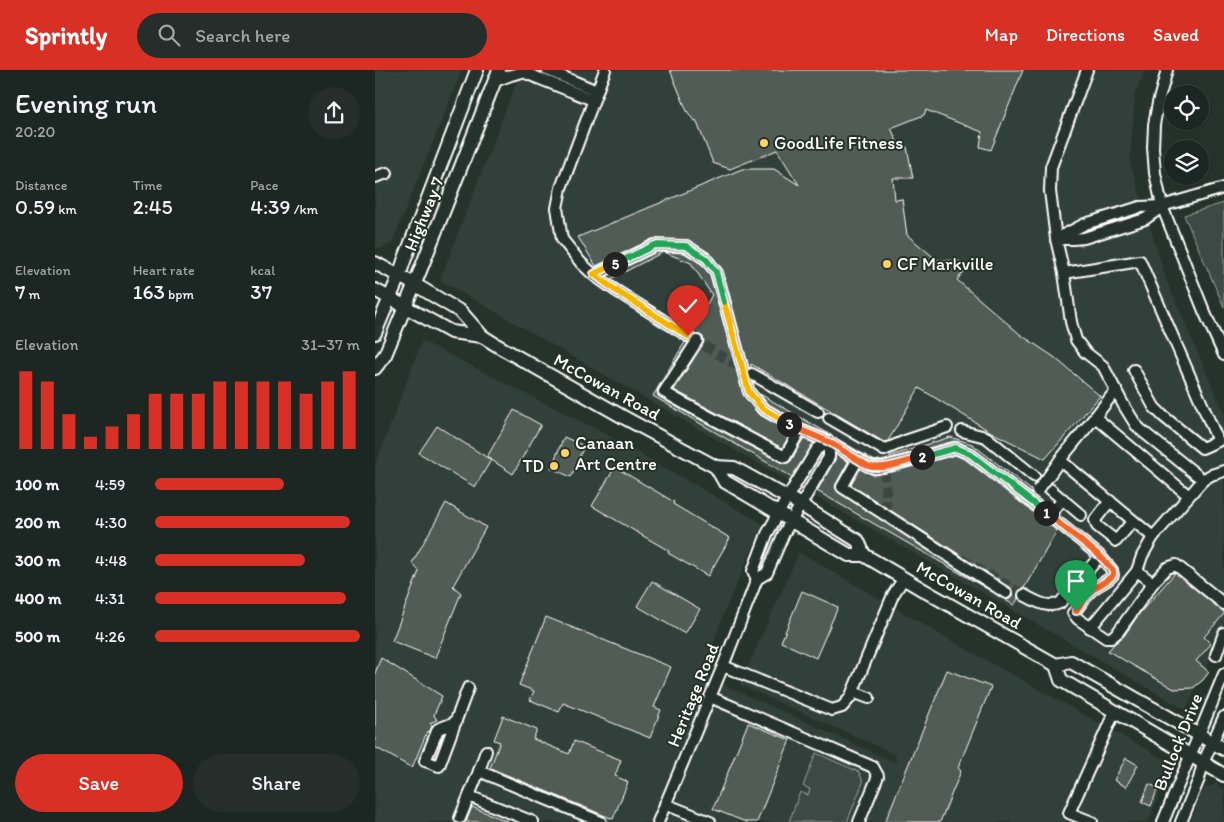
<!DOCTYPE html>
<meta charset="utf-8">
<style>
:root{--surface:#1c2622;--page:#252e2a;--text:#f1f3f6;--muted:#a0a5a5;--line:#3a4340;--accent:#d93025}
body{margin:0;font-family:Itim,sans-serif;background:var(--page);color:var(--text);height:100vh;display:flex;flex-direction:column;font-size:19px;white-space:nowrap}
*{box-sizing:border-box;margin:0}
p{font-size:16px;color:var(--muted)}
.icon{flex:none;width:28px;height:28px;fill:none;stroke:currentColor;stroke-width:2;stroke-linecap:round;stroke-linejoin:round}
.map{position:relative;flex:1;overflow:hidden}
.side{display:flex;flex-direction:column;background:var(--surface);width:375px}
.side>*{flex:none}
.tools{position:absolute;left:789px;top:15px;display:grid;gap:10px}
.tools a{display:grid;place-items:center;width:45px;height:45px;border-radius:50%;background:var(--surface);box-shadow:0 2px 8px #0003,0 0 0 1px var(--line);font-size:25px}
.pin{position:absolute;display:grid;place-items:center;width:42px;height:42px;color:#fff;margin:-51px -21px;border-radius:50% 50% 50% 0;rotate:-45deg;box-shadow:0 0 5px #0007}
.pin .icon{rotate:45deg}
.km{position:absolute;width:25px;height:25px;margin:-12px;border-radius:50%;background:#222;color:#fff;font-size:14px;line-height:25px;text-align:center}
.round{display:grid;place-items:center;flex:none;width:52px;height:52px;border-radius:26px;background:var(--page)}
.headline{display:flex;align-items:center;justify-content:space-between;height:85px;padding:0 15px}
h1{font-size:28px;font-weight:600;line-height:38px}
.figures{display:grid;grid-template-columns:repeat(3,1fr);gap:8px;height:85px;padding:5px 15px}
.figures div{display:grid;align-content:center}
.figures b{font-size:21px;font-weight:600}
.figures small{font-size:14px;font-weight:400}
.figures p{font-size:14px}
.chart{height:140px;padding:10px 15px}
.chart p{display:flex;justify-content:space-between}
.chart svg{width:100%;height:90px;margin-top:5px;stroke:var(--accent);stroke-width:6}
.primary-button{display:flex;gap:10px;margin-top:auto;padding:10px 15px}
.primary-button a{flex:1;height:58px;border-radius:30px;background:var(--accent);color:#fff;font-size:20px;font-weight:600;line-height:58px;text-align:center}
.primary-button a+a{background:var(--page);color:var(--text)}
ul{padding:0 15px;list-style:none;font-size:16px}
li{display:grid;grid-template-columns:80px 60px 1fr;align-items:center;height:38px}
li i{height:12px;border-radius:6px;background:var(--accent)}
header{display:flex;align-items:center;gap:30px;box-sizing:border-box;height:70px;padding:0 25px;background:var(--accent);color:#fff}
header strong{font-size:24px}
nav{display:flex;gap:28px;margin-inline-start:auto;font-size:18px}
.search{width:350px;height:45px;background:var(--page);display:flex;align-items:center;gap:12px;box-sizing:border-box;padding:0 18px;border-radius:28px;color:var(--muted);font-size:19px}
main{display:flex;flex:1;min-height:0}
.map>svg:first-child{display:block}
.built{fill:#333f3a}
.green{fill:#3e4944;stroke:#9ea4a2}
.building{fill:#515c57;stroke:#fff}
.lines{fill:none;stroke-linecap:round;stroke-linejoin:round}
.minor-tunnel{stroke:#3c4742;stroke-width:10;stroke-dasharray:10 5;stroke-linecap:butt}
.minor-casing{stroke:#fff;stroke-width:14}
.major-casing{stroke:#fff;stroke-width:16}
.minor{stroke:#26332d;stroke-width:10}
.major{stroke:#26332d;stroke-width:12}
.minor-bridge-casing{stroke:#fff;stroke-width:14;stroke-linecap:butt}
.minor-bridge{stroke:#26332d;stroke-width:10}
.split-1-casing{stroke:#fff;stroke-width:10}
.split-2-casing{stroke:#fff;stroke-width:10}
.split-3-casing{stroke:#fff;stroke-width:10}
.split-4-casing{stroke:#fff;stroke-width:10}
.split-5-casing{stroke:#fff;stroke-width:10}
.split-6-casing{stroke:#fff;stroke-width:10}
.split-1{stroke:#f0652b;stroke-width:6}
.split-2{stroke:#22a559;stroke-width:6}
.split-3{stroke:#f0652b;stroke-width:6}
.split-4{stroke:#f5b400;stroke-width:6}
.split-5{stroke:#22a559;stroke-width:6}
.split-6{stroke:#f5b400;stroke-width:6}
.poi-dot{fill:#ffd166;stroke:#26332d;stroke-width:2}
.labels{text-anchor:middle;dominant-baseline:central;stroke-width:4;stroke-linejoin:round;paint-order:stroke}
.poi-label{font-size:18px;fill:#fff;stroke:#26332d;text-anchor:start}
.street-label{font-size:18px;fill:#fff;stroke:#26332d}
</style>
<header>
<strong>Sprintly</strong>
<div class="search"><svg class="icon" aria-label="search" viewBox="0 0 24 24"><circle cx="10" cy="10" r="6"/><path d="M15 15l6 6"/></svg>Search here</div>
<nav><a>Map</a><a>Directions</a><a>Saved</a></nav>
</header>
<main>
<section class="side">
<div class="headline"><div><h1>Evening run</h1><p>20:20</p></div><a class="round"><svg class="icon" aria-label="share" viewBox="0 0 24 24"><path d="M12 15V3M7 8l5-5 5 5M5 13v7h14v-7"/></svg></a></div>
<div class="figures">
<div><p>Distance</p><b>0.59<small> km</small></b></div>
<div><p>Time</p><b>2:45</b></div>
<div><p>Pace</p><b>4:39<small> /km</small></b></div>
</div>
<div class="figures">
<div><p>Elevation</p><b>7<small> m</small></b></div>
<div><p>Heart rate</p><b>163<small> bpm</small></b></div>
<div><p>kcal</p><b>37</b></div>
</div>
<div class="chart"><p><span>Elevation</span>31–37 m</p>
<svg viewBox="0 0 160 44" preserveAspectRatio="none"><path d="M5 44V6M15 44V11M25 44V27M35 44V38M45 44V33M55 44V27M65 44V17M75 44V17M85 44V17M95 44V11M105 44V11M115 44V11M125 44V11M135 44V17M145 44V11M155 44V6"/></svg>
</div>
<ul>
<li><b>100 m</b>4:59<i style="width:63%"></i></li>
<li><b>200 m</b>4:30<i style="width:95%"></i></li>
<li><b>300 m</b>4:48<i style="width:73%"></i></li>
<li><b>400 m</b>4:31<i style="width:93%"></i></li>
<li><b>500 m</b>4:26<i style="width:100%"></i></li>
</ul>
<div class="primary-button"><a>Save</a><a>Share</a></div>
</section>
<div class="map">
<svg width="849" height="752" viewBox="0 0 849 752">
<rect width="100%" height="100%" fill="#26332d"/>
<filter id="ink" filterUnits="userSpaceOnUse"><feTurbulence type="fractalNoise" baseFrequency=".02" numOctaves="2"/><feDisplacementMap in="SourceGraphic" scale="10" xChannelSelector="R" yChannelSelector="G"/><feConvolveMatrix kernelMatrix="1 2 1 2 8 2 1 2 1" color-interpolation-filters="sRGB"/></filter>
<g filter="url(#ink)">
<g class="built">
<path d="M0,0H87L17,173L5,179L0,176Z"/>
<path d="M146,0H770L760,23L755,92L791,209L849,343V558L811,640L65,210Z"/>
<path d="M47,271L229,363L388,454L350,540L327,605L521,693L520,684L365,615L424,482L573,569L796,693L773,752H0V396Z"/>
<path d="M841,714L849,719V752H815L829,718Z"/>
</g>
<g class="green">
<path d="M849,133V237L809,145Z"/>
<path d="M441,683L484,702L488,712L472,752H414L425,722L433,725L435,719L428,716Z"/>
</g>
<g class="building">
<path d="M295,0H648L616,80L605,77L607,62L551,40L549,45L516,58L524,76L532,77L538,108H518L520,130L527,129L532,165L562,190L584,191L592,198L582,210L646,265L679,287L725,326L670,389L616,362L544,318L513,371L509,372L376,294V297L374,298L348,200L335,183L314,170L277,169L221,196L203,167L367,99H399L424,115L402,80L355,99L338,93L321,50L319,51L312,41Z"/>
<path d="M282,182H288L236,209L232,206Z"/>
<path d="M289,182L309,183L326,194L335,205L368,324L383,344L416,363L407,378L299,320L328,274L329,271L328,267L325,265H320L317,260L337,225L316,193Z"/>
<path d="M310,272L313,273L283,318L282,322L283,326L307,340L407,393H413L416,391L428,369L439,373L417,407L278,326Z"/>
<path d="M385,324L456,365L428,354L392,333Z"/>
<path d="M139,340L166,355L138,404L112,387Z"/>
<path d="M62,356L116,390L100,417L44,383Z"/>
<path d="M189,367L209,376L196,407L176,398Z"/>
<path d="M575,367L597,374L656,420L657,424L599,379L584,372L579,371L508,390L501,391L496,390L461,368L500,391Z"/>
<path d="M461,384L473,392L461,414L460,417L463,422L616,521L442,421L460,390Z"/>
<path d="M580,385L591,390L682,461L649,518L646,519L643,521L642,525L643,529L639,535L630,530L635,529L637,526V520L635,517L476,415L485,399L498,405L510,404Z"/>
<path d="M240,397L299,432L298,434L355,468L333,506L293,483L294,481L217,436Z"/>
<path d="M71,433L111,457L78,516L86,523L60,588L17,571L44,501L37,493Z"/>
<path d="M800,503L849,542V544L829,567L836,574L821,591L834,602L828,610L818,618L799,619L733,581L739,574L749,566L764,544Z"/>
<path d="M277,511L325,539L310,564L262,536Z"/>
<path d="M427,521L463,537L441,588L406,572Z"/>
<path d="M171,547L296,597L279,637L286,640L275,668L188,633L184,642L155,630L159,621L144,615Z"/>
<path d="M6,588L67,626L59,645L62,650L55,653L57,656L55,661L52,662L37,698L0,677V603Z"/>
<path d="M572,600L616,617L583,698L586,701L565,752H510Z"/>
<path d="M128,646L162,660L158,669L194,684L199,671L246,690L240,706L253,712L238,749L115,698L125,672L119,670Z"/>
<path d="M373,653L415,670L382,752H371L338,739Z"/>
<path d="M751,688L763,695L751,717L739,710Z"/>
<path d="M774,714L783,718L776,736L767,732Z"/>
<path d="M97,737L134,752H91Z"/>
</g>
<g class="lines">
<g class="minor-tunnel">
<path d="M316,268L372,301"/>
<path d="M509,385L512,446L517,449"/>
<path d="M586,489L649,525"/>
</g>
<g class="minor-casing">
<g id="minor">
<path d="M172,0L222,21"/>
<path d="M230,0L186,118L182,138L187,169L206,193L219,205L240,220L313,266"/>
<path d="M712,0L676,97L675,121L681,169L689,203L696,252L701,270L710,282L728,296L748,334L761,355L766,360L828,410L836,405L849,401"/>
<path d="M792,0L783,33L779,55L778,78L780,103L787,136L829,241L849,285"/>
<path d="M120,11L136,5L148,2L218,30"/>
<path d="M0,107L12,103"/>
<path d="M681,169L710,154L765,137L787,136L849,118"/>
<path d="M683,169H698L709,168L770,149L787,137"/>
<path d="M689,203L765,191L843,371L827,378L788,346L779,337L759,300"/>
<path d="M219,205L280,175L311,176L331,189L341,202L374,322L387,338L425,360L454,372L493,396L500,398L509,397L581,378L595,384L680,450L725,486L737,500L738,505C732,512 724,514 717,520C710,526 705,536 698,543L703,549L731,568H736L743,562L778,513"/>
<path d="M322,271L289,322L310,334L410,387L425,360"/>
<path d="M377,304L443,342"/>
<path d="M720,347L741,320"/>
<path d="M454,348L509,380"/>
<path d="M587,361L611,367L659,406"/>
<path d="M509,380L530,371L572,357"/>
<path d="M483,389L467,417L631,523"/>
<path d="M673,407L685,390"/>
<path d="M675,419L706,445"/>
<path d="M814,426L778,467L685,390L720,347L814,426L828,410"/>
<path d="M735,431L720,450L722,456L741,471L758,451"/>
<path d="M680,439L688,429"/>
<path d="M778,467L767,486L762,501L778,513L792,498L801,495L849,534"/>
<path d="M382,509L378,501L392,464L412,428L442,379L454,372"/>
<path d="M649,525C660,531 673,539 685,533L725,486"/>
<path d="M715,558L762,501"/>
<path d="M841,585L849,563"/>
<path d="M348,596L457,640L467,637L475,628L518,525L529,508"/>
<path d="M478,622L494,628"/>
<path d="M335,627L498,697L503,706L484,752"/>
<path d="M81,652L63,659L50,691L64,696L93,618"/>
<path d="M104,701L111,681"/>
<path d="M290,734L335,752"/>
<path d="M85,748L94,726"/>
<path d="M158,752L94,726L104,701L226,752"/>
<path d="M283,752L348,596L382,509L392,503L409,463L454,387V372"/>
<path d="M717,752L694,743L740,641"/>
<path d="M788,752L849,604"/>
<path d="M806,752L824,709L828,693L849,647"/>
</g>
</g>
<g class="major-casing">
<g id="major">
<path d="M0,193L39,214L86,242L107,266L123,276L250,348L341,397L359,398L426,435L483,471L489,485"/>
<path d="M0,220L76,262L107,266"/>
<path d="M0,263L24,206L29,191L102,0"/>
<path d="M0,298L10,285L45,201L124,0"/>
<path d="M341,397L349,411L474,485H489L550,521L681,595L696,592L849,679"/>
<path d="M681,595L686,610L849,705"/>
</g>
</g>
<use href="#minor" class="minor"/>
<use href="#major" class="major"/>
<g class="minor-bridge-casing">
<path id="minor-bridge" d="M663,420L673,407"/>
</g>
<use href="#minor-bridge" class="minor-bridge"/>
</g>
</g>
<g class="lines" filter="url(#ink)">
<g class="split-1-casing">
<path id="split-1" d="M671,443L725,486L738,500V505C732,512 724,514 717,520C711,526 706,534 701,541"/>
</g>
<g class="split-2-casing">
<path id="split-2" d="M547,387L581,378L595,384L671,443"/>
</g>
<g class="split-3-casing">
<path id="split-3" d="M414,354L426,360L454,372L493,396C508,401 532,391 547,387"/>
</g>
<g class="split-4-casing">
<path id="split-4" d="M349,232L374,322L387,338L414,354"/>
</g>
<g class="split-5-casing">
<path id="split-5" d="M240,194L280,175L311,176L331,189L341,202L349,232"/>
</g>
<g class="split-6-casing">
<path id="split-6" d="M240,194L219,204L240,220L313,266"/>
</g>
<use href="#split-1" class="split-1"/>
<use href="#split-2" class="split-2"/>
<use href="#split-3" class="split-3"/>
<use href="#split-4" class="split-4"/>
<use href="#split-5" class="split-5"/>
<use href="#split-6" class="split-6"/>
</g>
<g class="poi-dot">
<circle cx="389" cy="73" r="5"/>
<circle cx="512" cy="194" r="5"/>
<circle cx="190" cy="383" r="5"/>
<circle cx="179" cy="396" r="5"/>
</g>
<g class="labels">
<g class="poi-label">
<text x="399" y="73">GoodLife Fitness</text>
<text x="522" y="194">CF Markville</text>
<text x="200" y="373">Canaan<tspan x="200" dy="21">Art Centre</tspan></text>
<text x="169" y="396" text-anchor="end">TD</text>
</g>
<g class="street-label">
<text transform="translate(49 144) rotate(-68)">Highway 7</text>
<text transform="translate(232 317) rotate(29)">McCowan Road</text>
<text transform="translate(594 525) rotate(30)">McCowan Road</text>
<text transform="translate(318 625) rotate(-68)">Heritage Road</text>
<text transform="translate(803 672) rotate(-68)">Bullock Drive</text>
</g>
</g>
</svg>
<div class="tools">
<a><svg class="icon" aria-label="locate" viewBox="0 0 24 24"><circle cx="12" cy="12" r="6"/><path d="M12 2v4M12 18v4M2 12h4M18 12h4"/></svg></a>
<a><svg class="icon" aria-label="layers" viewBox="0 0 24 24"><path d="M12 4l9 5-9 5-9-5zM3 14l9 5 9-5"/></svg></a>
</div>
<div class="pin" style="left:701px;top:541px;background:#1e9e55"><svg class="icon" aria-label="arrive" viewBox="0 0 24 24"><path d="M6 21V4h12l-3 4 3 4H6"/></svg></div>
<div class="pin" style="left:313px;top:266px;background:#d93025"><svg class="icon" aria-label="check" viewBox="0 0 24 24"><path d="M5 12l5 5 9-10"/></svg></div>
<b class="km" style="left:671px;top:443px">1</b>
<b class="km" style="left:547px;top:387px">2</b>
<b class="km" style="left:414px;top:354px">3</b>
<b class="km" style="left:240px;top:194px">5</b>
</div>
</main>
